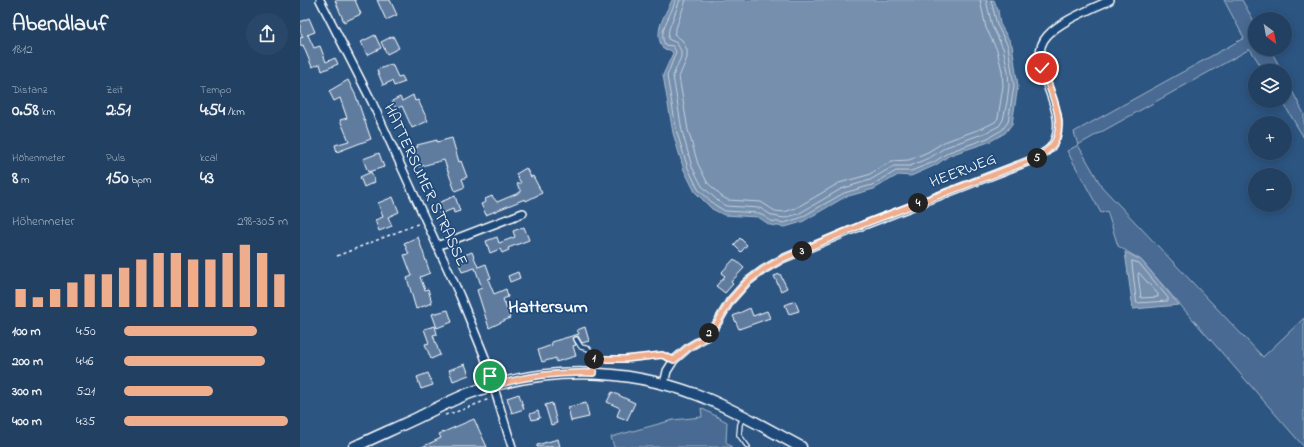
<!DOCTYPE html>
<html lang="de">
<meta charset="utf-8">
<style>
:root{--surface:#214062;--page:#294768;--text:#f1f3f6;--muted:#a2afbe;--line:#3e5977;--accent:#eead8d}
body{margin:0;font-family:"Indie Flower",sans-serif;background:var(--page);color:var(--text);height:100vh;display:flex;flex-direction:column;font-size:15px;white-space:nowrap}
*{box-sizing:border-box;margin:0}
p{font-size:13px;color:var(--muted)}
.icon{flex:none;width:22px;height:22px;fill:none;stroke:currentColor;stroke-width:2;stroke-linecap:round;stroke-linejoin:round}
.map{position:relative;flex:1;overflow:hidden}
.side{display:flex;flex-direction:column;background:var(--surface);width:300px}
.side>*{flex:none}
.needle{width:26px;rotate:148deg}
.fabs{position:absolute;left:948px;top:12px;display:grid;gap:8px}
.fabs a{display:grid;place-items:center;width:44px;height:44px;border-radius:50%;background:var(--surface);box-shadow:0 2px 10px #0003,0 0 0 1px var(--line);font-size:20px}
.pin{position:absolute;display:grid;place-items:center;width:34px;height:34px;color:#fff;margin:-17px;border:2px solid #fff;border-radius:50%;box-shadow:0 1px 4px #0007}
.km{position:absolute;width:20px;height:20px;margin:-10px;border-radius:50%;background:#222;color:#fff;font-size:11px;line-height:20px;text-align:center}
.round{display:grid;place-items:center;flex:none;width:42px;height:42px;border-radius:21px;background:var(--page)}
.headline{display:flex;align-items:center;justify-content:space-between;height:68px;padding:0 12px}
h1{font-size:22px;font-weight:700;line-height:30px}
.metrics{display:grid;grid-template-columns:repeat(3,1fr);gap:6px;height:68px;padding:4px 12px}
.metrics div{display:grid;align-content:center}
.metrics b{font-size:17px;font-weight:700}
.metrics small{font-size:11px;font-weight:400}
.metrics p{font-size:11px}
.chart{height:112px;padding:8px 12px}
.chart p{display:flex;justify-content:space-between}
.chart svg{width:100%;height:72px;margin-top:4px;stroke:var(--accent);stroke-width:6}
ul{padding:0 12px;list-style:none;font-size:13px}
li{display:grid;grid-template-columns:64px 48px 1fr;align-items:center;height:30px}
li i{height:10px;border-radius:5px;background:var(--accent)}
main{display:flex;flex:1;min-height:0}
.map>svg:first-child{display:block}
.green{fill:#486b92;stroke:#a4b5c8}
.water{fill:#748fad;stroke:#acbcce}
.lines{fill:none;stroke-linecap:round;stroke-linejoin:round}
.shore{stroke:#c7d2de;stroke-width:1}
.building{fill:#5e7c9f;stroke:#fff}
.lane-casing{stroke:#fff;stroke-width:6}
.street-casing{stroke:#fff;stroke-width:10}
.secondary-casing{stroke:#fff;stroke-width:13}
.path{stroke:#fff;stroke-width:1.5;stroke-dasharray:3 3;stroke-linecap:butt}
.lane{stroke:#1f4a7a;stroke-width:3.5}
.street{stroke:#1f4a7a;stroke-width:7}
.secondary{stroke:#1f4a7a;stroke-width:10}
.route-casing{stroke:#fff;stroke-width:8}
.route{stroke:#eead8d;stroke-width:5}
.labels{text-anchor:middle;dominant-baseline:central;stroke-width:3.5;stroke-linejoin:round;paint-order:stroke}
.street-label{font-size:16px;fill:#fff;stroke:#1f4a7a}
.quarter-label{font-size:18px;font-weight:bold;fill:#fff;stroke:#1f4a7a}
</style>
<main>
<section class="side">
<div class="headline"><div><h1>Abendlauf</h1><p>18:12</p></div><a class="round"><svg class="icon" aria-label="share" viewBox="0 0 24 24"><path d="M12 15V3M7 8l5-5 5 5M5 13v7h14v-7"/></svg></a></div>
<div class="metrics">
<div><p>Distanz</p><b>0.58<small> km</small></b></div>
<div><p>Zeit</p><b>2:51</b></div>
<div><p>Tempo</p><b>4:54<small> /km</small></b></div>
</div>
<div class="metrics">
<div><p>Höhenmeter</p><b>8<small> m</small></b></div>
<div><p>Puls</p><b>150<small> bpm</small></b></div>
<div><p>kcal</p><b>43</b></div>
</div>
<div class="chart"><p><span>Höhenmeter</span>298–305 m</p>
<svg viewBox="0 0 160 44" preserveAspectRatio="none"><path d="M5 44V33M15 44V38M25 44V33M35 44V29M45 44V24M55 44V24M65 44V20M75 44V15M85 44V11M95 44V11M105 44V15M115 44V15M125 44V11M135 44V6M145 44V11M155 44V24"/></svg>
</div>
<ul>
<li><b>100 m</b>4:50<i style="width:81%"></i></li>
<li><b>200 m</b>4:46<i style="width:86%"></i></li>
<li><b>300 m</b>5:21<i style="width:54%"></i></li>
<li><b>400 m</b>4:35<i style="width:100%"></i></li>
</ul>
</section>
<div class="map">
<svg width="1004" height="447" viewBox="0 0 1004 447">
<rect width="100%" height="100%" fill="#2c5582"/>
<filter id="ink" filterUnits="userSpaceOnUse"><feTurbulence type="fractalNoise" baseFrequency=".025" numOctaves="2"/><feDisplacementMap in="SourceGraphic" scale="8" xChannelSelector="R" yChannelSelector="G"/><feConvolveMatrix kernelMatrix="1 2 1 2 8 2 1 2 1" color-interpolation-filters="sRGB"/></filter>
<g filter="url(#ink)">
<g class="green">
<path d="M924,0H942L955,23V49H970L982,71H964L950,49L778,145L802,187L963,357L1004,318V447L841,260L818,246L807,211L801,213L767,151L778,145L774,132L944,38Z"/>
<path d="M985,77L1004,114V138L982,101H985Z"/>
<path d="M401,408L427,422L426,442L432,447H314L311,437L373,420L402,417Z"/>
</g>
<g class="water">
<path d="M372,0H694L698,10L700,24L712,45L718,86L712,124L705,133L689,142L650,155L636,165L611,176L598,175L574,189L545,197L502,222L485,227L470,225L458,217L424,215L412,209L395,192L384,170L373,133L363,75L373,53L370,50L363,49C353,31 364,17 372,0Z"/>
<path d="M825,252L841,260L879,305L833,309Z"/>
</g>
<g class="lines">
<g class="shore">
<path d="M375,0C373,15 357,29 365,45L373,46L376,52L367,76L377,133L388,168L398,189L415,205L425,211L459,213L471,221L484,223L500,218L544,193L572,185L596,171H611L634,162L649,152L688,138L702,130L708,122L714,86L708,46L697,25L691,0"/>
<path d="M380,0L369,29L368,39L377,43L381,51V57L373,76L382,131L392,167L402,186L418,201L426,206L460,208L473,216L484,218L498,214L541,189L570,180L594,166H610L631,157L646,147L685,133L699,126L703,120L707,102L709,86L708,71L703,48L692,26L686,0"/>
<path d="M386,0L374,34L382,40L387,50V58L379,77L388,130L398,164L407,182L421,196L428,200L461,202L475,211L484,212L496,208L539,183L568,175L592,161L609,160L628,152L644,142L683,128L695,122L698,118L703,86L702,71L697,50L686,28L680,0"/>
<path d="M832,261L839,263L868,298V301L837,303Z"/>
<path d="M839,273L858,294V297L841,298L838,275Z"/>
</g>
</g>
<g class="building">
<path d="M35,0H55L61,14L44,22Z"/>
<path d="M77,0H90L97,15L86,20Z"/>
<path d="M9,18L15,32L7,35H8L14,48L20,46L26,62L35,58L38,64L22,71L20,64L12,67L3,45L0,46V38L3,37L0,31V22Z"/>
<path d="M75,35L81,48L67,55L61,42Z"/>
<path d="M93,36L99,48L87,54L81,42Z"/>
<path d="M92,64L98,77L102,76L105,82L94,86L92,81L83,85L77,70Z"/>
<path d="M48,80L56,96L71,139L37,152L35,145L49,141L40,120L47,118L40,98L34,101L29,91Z"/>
<path d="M113,95L115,101L118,100L128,121L112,128L102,106L96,109L92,101L100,97L102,101Z"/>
<path d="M152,138L159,162L161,161L167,177L162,179L165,187L155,191L144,160L118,167L113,148L118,147L117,145L137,140V142Z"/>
<path d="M79,153L84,167L68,172L63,159Z"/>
<path d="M226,168L231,177L233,176L242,193L226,201L225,199L186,215L181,204L186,202L185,199L192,196L197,202L221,192L217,184L221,183L216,174Z"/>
<path d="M71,172L75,182L64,187L60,177Z"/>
<path d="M155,196L160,211L154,213L153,209L140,214L136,204Z"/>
<path d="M93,197L99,212L88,217L92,226L79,231L75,220L83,217L78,203Z"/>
<path d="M224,227L229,240L208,248L209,250L202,253L200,249L190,253L186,241L197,237L199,243L215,237L213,231Z"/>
<path d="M118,237L130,273L120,277L125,290L128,289L132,303L116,309L107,278L112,276L104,255L109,254L104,243Z"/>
<path d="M440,238L447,245L441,252L434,245Z"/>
<path d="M172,252L178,267L186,264L191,278L188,279L194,294L206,289L208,297L203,299L210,318L189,328L177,290L182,288L175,268L162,272L157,258Z"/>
<path d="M434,259L444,268L431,282L433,284L425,293L416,286L425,276L421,273Z"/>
<path d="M218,272L220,278L210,282L208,276Z"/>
<path d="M480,274L487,288L481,291L474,276Z"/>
<path d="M495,301L499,311L489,314L485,305Z"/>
<path d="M450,308L453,316L467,311L470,318L439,329L433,316Z"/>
<path d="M148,310L152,322L137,328L132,314Z"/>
<path d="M135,326L137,334L133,335L140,355L131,359L125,344L129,343L124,329Z"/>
<path d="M285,327L289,341L282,343L278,336L273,338L276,345L273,346L276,356L256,362V358L242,362L238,350L252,345L251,342L279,334L277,330Z"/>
<path d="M165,364L169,375L153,381L149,370Z"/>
<path d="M128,373L133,385L121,389L117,377Z"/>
<path d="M312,392L335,403L327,420L317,416L320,408L307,402Z"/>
<path d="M219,394L224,409L212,413L207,398Z"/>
<path d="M252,403L257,423L251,425L245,405Z"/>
<path d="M286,403L289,417L271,421L268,407Z"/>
<path d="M238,411L240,418L232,420L230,414Z"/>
<path d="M174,419L187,447H122L141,438L139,434Z"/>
<path d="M258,439L260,447H237V445Z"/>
</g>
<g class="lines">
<g class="lane-casing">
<g id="lane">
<path d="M276,339L281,347L289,349L294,359L293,372"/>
<path d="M294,359H325L362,355L374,360"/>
<path d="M443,418L440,424L439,435L448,447"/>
</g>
</g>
<g class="street-casing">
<g id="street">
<path d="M20,0L72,102L160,296L184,355L212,447"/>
<path d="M137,246L223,213"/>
<path d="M364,384L367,371L374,360L389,347L406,337L416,325L430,301L447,282L463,270L482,259L564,225L737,158C741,154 748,151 751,147C776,112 721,65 747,36C760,21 792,9 810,0"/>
</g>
</g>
<g class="secondary-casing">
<path id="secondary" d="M54,447C75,437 96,428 117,418C135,409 152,400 170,393C244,366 324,367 398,395C434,409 467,429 501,447"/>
</g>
<g class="path">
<path d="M37,256L120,223"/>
<path d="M145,415L162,410L189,399"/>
</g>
<use href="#lane" class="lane"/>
<use href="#street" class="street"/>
<use href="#secondary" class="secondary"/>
</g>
</g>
<g class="lines" filter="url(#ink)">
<g class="route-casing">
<path id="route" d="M190,376L193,386C225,376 259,372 293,373L294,359H325L362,355L374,360L389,347L406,337L416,325L430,301L447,282L463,270L482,259L564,224L737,158C741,155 746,152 750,148C770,128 750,90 742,68"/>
</g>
<use href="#route" class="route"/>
</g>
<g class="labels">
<g class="street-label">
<text transform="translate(663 171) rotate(-21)">HEERWEG</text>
<text transform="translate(125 185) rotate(65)">HATTERSUMER STRASSE</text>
</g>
<g class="quarter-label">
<text x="248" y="308">Hattersum</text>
</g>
</g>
</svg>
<div class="fabs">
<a><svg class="needle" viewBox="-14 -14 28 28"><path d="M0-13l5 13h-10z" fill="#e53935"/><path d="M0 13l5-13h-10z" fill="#a2afbe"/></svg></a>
<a><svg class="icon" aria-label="layers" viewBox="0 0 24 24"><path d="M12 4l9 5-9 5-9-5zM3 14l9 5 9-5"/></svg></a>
<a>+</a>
<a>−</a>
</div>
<div class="pin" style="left:190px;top:376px;background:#1e9e55"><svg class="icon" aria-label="arrive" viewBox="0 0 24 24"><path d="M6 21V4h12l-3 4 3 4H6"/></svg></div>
<div class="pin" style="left:742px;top:68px;background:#d93025"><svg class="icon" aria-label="check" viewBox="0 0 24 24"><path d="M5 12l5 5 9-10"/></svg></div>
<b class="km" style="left:294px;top:359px">1</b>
<b class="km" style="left:409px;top:333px">2</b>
<b class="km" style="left:502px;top:251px">3</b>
<b class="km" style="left:618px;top:203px">4</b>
<b class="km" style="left:737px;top:158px">5</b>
</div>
</main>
